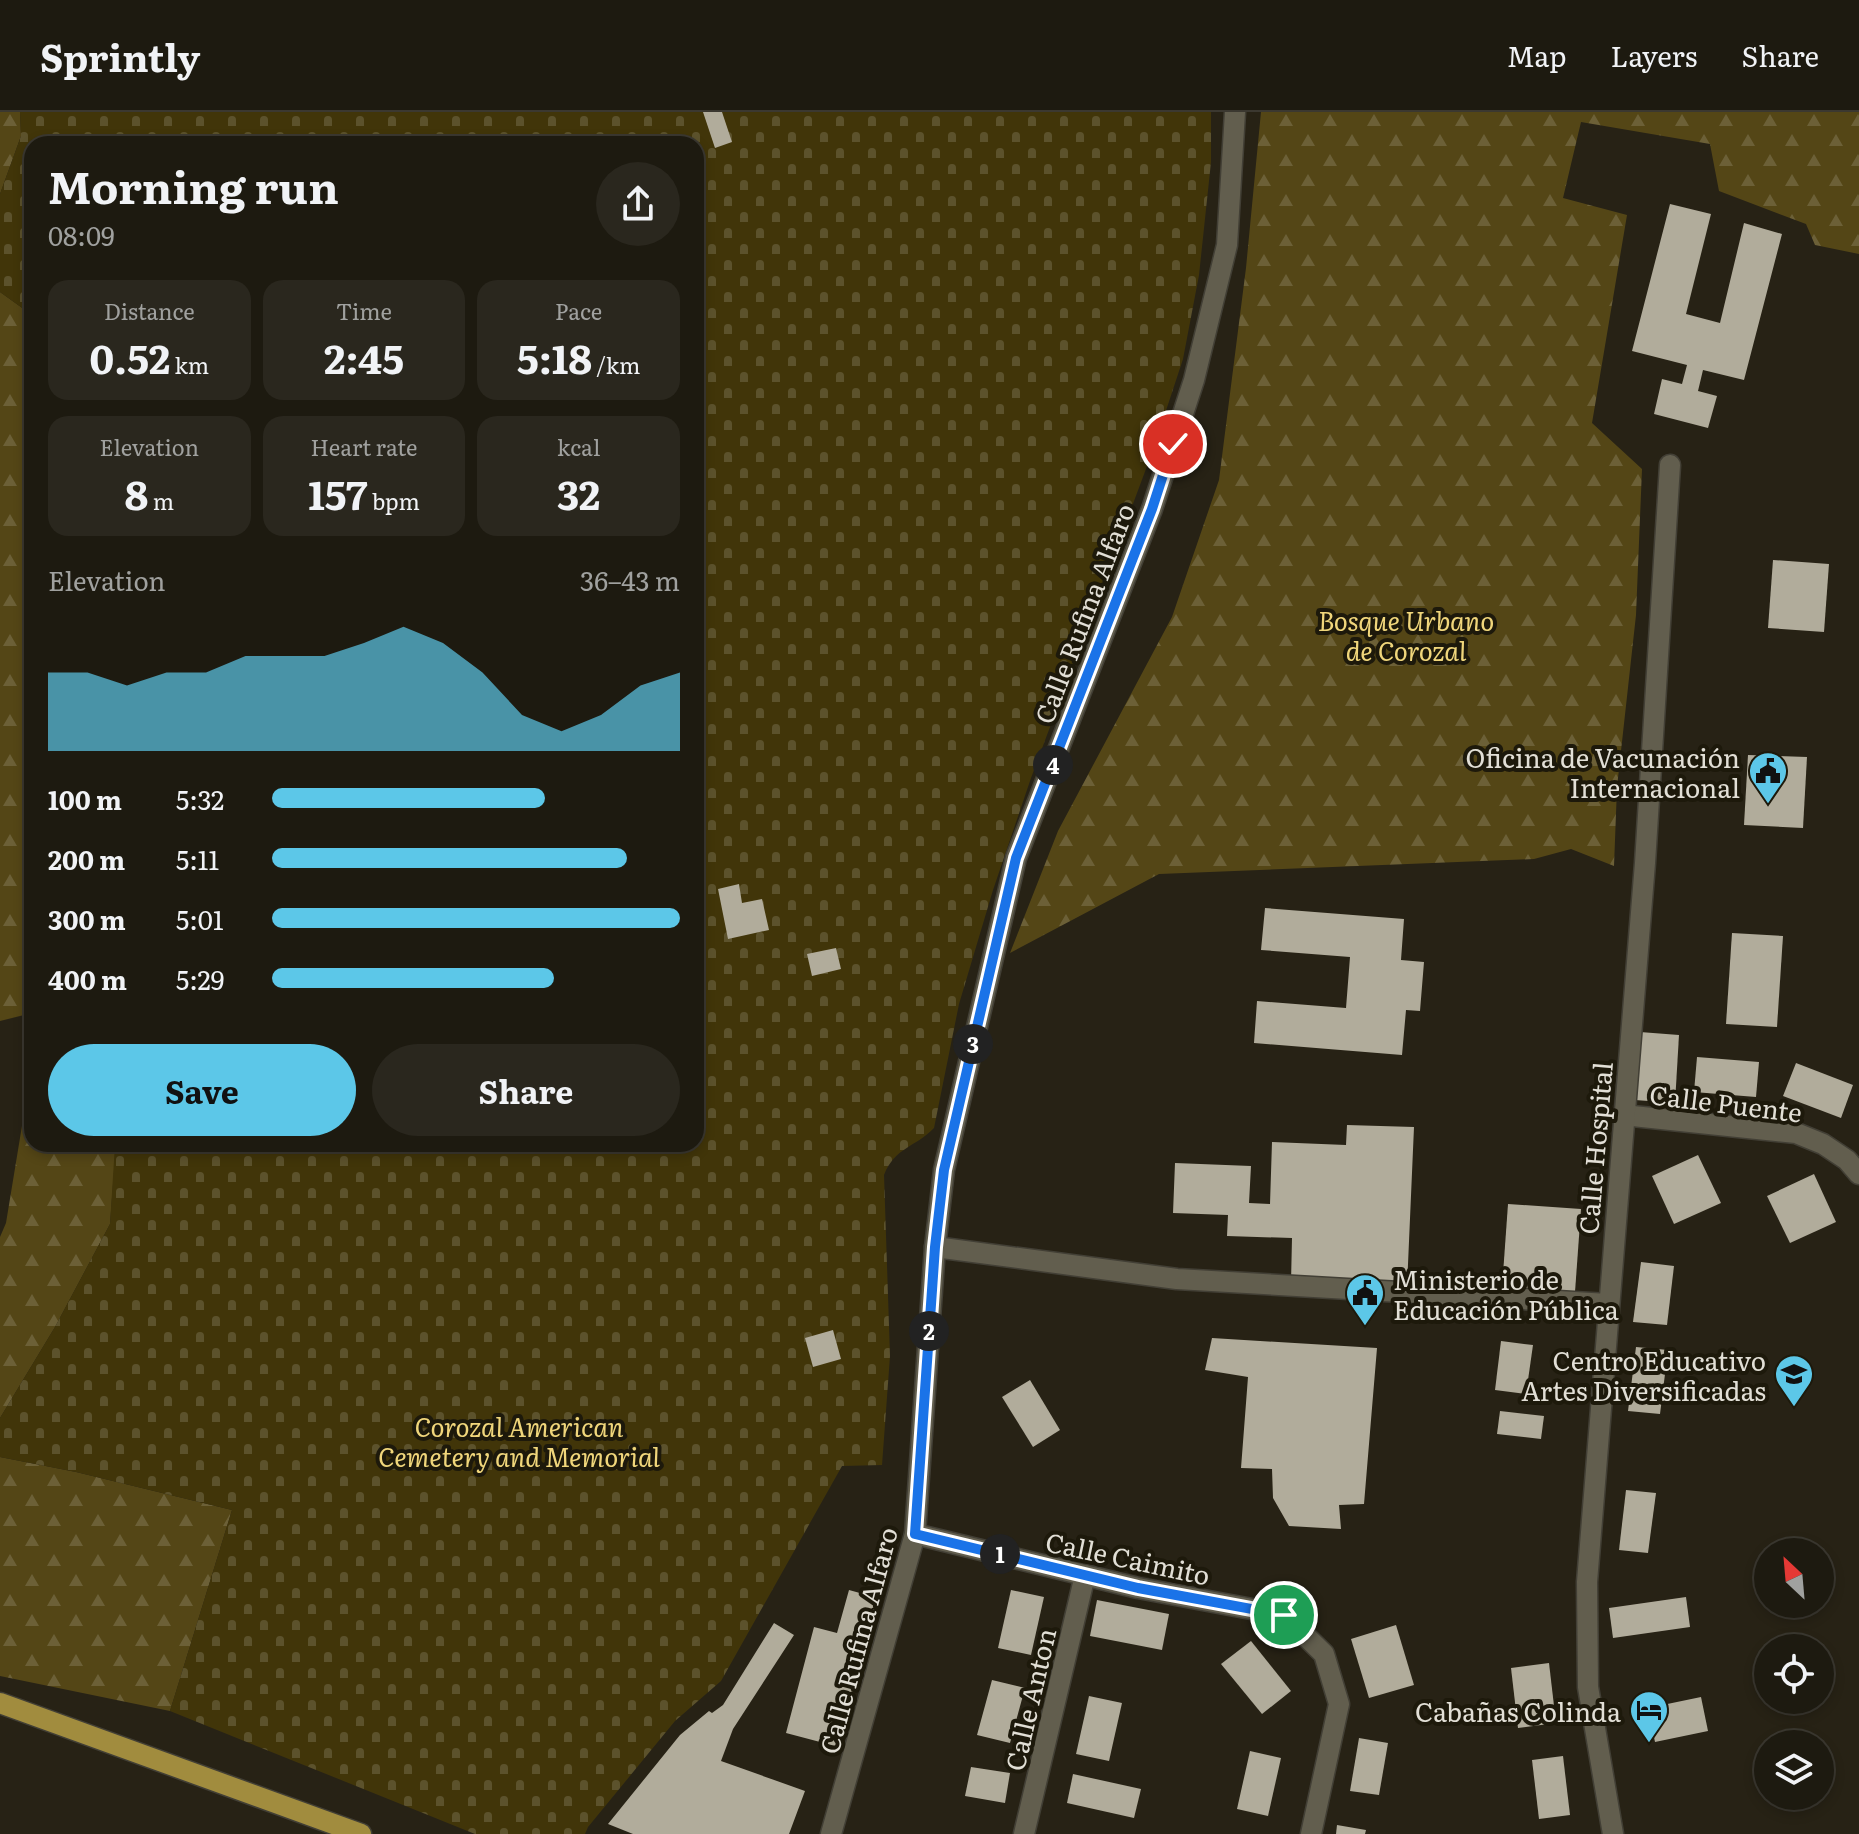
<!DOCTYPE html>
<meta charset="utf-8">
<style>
:root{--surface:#1d1a10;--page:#2a271e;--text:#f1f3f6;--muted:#a0a19f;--line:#3b3830;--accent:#5cc7e8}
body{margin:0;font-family:Literata,serif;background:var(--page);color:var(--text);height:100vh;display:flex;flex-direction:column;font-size:30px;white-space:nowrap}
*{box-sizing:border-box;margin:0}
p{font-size:26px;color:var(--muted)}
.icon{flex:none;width:44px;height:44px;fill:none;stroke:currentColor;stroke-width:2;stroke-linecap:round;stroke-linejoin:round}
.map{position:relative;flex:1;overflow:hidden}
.details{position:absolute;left:24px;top:24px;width:680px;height:1016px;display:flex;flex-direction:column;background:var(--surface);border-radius:24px;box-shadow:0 4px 12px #0003,0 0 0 2px var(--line)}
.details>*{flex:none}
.needle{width:52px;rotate:334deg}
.fabs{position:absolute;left:1754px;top:1426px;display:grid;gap:16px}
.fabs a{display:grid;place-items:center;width:80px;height:80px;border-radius:50%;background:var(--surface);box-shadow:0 4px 12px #0003,0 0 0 2px var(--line);font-size:40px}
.pin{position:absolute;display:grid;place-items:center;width:68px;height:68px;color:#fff;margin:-34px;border:4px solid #fff;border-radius:50%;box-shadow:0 2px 8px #0007}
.km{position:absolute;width:40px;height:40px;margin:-20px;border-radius:50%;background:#222;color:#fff;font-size:22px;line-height:40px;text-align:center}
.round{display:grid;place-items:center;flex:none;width:84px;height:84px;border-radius:42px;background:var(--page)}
.headline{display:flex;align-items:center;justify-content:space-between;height:136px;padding:0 24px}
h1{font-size:44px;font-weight:700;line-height:60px}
.stats{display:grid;grid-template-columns:repeat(3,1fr);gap:12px;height:136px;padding:8px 24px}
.stats div{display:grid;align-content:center;border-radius:20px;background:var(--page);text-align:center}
.stats b{font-size:40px;font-weight:700}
.stats small{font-size:22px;font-weight:400}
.stats p{font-size:22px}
.chart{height:224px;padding:16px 24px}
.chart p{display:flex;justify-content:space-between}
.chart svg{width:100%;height:144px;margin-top:8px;fill:var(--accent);opacity:.7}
.primary-button{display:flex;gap:16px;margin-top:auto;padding:16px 24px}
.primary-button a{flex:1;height:92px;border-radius:48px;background:var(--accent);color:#111;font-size:32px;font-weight:700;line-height:92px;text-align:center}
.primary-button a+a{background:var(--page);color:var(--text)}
ul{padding:0 24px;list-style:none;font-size:26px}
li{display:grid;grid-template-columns:128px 96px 1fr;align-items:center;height:60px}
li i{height:20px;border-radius:10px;background:var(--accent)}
header{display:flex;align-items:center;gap:48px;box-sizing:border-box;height:112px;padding:0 40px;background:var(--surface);border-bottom:2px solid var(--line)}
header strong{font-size:38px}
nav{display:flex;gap:44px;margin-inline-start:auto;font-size:28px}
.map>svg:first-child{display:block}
.forest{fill:url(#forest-firs)}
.cemetery{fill:url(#cemetery-stones)}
.building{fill:#b1ac9b}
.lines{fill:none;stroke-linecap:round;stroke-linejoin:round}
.minor-casing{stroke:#423f35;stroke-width:23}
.major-casing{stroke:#423f35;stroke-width:23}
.minor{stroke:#625e4e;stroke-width:20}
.major{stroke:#a18c3e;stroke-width:20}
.route-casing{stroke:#fff;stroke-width:16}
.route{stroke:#1a73e8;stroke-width:10}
.labels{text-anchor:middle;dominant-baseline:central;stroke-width:8;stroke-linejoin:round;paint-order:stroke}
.street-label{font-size:26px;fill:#e2dfd6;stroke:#1d190b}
.park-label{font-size:26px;font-style:italic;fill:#f0d67b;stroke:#1d190b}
.poi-label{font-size:26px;fill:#e2dfd6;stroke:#1d190b;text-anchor:end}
</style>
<header>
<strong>Sprintly</strong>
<nav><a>Map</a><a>Layers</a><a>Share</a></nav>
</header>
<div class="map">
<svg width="1859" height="1722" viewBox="0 0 1859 1722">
<defs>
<pattern id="forest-firs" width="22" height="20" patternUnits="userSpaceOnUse" patternTransform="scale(2)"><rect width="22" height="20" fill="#544616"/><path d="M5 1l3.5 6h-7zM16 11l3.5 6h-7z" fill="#6c6037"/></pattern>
<pattern id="cemetery-stones" width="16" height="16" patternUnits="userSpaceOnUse" patternTransform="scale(2)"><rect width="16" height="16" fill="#413509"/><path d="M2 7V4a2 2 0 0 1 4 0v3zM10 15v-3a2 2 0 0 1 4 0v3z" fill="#5c522c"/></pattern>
</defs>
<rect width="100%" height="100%" fill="#272215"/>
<g class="forest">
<path d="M0,0H20L21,24L0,82Z"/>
<path d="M1261,0H1859V142L1815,133L1806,112L1719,79L1710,32L1581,10L1563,86L1627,103L1592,311L1642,357L1636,503L1617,675L1614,754L1571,737L1534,747L1159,762L1010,841L1058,719L1172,505L1219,368L1246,156Z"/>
<path d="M0,180L32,203V901L0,909Z"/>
<path d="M32,953V1032H116L110,1112L55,1215L0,1306V1125L6,1111Z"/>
<path d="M0,1345L76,1360L232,1398L170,1599L0,1564Z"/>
</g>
<path class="cemetery" d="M20,0H1211V50L1199,163L1183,247L1153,338L1031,666L993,778L959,892L934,1016C916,1035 895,1035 884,1063L890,1244L882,1353L842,1354L721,1569L675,1609L588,1715L585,1722H475L170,1599L232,1398L76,1360L0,1345V1306L55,1215L110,1112L115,1032H696V32H32V203L0,180V82L21,24Z"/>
<g class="building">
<path d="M703,0H722L732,30L715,36Z"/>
<path d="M1670,92L1711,102L1686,202L1720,211L1744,111L1782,122L1744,268L1703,258L1698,279L1717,284L1708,316L1654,302L1662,267L1682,272L1687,253L1632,239Z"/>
<path d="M1773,448L1829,452L1824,520L1768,516Z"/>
<path d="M1748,643L1807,645L1803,716L1744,713Z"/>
<path d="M739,772L742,791L762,787L769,818L728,827L718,777Z"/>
<path d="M1265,796L1404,807L1401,848L1424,850L1420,899L1406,898L1402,943L1254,931L1257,889L1346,896L1350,845L1261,838Z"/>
<path d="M1732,821L1783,824L1777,915L1726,912Z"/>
<path d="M836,836L841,857L812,864L807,842Z"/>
<path d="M1640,920L1679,923L1675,991L1635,988Z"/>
<path d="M1697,945L1759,950L1756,985L1694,980Z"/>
<path d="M1796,951L1853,973L1841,1006L1783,984Z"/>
<path d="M1347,1013L1414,1015L1407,1175L1291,1171L1292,1126L1227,1124L1228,1103L1173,1101L1175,1051L1251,1054L1249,1091L1270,1092L1272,1030L1346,1033Z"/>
<path d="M1698,1043L1721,1091L1674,1112L1652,1064Z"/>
<path d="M1814,1062L1836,1110L1790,1131L1767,1084Z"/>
<path d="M1508,1092L1581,1097L1575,1180L1502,1176Z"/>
<path d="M1641,1150L1674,1154L1667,1213L1633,1210Z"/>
<path d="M833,1218L841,1247L813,1255L805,1226Z"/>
<path d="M1212,1226L1377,1236L1364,1392L1339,1393L1341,1417L1289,1414L1273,1386L1272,1357L1241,1356L1248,1265L1205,1258Z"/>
<path d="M1501,1229L1533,1233L1526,1282L1495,1278Z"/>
<path d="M1636,1235L1668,1238L1660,1302L1628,1299Z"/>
<path d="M1030,1268L1060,1318L1033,1335L1002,1285Z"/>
<path d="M1500,1299L1544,1304L1541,1327L1497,1322Z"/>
<path d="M1626,1378L1656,1381L1648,1441L1619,1438Z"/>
<path d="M849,1478L878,1486L839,1635L786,1621L814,1515L837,1521Z"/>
<path d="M1011,1478L1044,1485L1031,1543L998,1536Z"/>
<path d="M1686,1485L1690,1515L1613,1526L1609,1496Z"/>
<path d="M1097,1488L1169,1502L1162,1538L1090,1524Z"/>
<path d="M774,1511L794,1523L733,1617L721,1649L805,1679L789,1722H633L608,1712L680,1623L709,1599L712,1601L723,1593Z"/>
<path d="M1396,1513L1414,1573L1369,1586L1351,1527Z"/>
<path d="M1251,1529L1291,1579L1262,1602L1221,1552Z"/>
<path d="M1549,1551L1556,1611L1518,1616L1511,1556Z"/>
<path d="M992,1568L1025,1576L1010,1631L977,1623Z"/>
<path d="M1089,1584L1122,1591L1109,1649L1076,1642Z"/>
<path d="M1701,1585L1708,1619L1655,1630L1648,1596Z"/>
<path d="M1359,1626L1388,1631L1379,1683L1350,1679Z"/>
<path d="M1250,1639L1281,1646L1268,1704L1237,1697Z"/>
<path d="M1563,1644L1570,1703L1539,1707L1532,1648Z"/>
<path d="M971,1655L1010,1661L1005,1691L965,1684Z"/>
<path d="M1073,1662L1141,1677L1134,1706L1067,1691Z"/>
<path d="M1337,1713L1366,1718L1365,1722H1336Z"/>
</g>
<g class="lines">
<g class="minor-casing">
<g id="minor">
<path d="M1623,1003L1796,1021L1823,1032L1847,1048L1859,1062"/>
<path d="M935,1135L1177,1167L1608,1192"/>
<path d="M915,1422L1138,1476L1284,1503L1324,1542L1339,1592L1311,1722"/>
<path d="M831,1722L915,1422L935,1135L944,1058L1016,746L1152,397L1194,268L1227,133L1235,0"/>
<path d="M1024,1722L1085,1463"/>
<path d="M1613,1722L1588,1575L1587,1470L1645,751L1670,353"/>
</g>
</g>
<g class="major-casing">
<path id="major" d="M0,1591L361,1722"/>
</g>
<use href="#minor" class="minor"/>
<use href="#major" class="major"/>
</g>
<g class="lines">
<g class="route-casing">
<path id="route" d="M1173,332L1152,397L1016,746L944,1058L935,1135L915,1422L1138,1476L1284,1503"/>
</g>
<use href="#route" class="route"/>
</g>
<defs>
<g id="civic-pin" transform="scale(2)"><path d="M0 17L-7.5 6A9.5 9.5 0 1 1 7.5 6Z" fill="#5cc7e8" stroke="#1d190b"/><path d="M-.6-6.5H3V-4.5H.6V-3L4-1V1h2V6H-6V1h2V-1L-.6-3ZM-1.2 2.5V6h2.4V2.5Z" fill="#111"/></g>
<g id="school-pin" transform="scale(2)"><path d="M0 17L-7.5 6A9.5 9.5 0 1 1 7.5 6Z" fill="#5cc7e8" stroke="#1d190b"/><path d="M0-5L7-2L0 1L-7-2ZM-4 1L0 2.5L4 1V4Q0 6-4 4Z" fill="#111"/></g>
<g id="hotel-pin" transform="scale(2)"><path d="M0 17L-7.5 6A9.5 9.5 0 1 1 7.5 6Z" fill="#5cc7e8" stroke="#1d190b"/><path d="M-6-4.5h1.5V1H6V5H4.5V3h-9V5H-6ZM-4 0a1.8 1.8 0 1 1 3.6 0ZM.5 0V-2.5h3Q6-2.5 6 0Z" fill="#111"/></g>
</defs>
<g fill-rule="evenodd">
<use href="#civic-pin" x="1768" y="659"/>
<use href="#civic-pin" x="1365" y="1181"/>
<use href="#school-pin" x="1794" y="1262"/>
<use href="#hotel-pin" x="1649" y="1598"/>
</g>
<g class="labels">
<g class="street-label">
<text transform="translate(1083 501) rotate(-69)">Calle Rufina Alfaro</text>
<text transform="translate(1726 990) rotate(7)">Calle Puente</text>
<text transform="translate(1594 1036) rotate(-85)">Calle Hospital</text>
<text transform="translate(1128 1445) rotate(12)">Calle Caimito</text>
<text transform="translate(857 1528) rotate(-75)">Calle Rufina Alfaro</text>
<text transform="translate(1029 1587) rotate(-77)">Calle Anton</text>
</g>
<g class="park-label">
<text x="1406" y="507">Bosque Urbano<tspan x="1406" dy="30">de Corozal</tspan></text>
<text x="519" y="1313">Corozal American<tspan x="519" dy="30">Cemetery and Memorial</tspan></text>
</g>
<g class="poi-label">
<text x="1740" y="644">Oficina de Vacunación<tspan x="1740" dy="30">Internacional</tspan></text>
<text x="1393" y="1166" text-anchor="start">Ministerio de<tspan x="1393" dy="30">Educación Pública</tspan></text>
<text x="1766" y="1247">Centro Educativo<tspan x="1766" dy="30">Artes Diversificadas</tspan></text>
<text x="1621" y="1598">Cabañas Colinda</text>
</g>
</g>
</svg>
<div class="fabs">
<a><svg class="needle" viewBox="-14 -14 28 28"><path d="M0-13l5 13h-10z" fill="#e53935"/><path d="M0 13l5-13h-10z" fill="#a0a19f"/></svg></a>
<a><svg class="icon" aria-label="locate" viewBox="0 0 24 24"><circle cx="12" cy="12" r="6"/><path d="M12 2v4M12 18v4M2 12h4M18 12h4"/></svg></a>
<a><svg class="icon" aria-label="layers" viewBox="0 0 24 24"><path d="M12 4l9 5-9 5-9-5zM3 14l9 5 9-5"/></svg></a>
</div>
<div class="pin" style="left:1284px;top:1503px;background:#1e9e55"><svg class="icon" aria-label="arrive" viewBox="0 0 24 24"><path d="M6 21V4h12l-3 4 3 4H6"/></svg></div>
<div class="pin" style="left:1173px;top:332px;background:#d93025"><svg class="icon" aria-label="check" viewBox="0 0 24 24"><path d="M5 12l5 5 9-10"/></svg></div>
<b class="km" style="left:1000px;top:1442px">1</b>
<b class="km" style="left:929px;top:1219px">2</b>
<b class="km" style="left:973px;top:932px">3</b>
<b class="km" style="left:1053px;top:653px">4</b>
<section class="details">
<div class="headline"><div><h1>Morning run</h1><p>08:09</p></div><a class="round"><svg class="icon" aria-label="share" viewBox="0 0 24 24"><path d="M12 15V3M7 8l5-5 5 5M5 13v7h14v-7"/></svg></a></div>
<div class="stats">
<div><p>Distance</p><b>0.52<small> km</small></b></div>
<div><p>Time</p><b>2:45</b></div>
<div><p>Pace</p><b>5:18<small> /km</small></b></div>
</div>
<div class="stats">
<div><p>Elevation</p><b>8<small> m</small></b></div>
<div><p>Heart rate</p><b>157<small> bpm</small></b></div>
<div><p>kcal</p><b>32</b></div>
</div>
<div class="chart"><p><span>Elevation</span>36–43 m</p>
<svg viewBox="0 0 160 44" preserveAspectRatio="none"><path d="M0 44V20L10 20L20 24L30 20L40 20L50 15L60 15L70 15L80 11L90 6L100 11L110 20L120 33L130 38L140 33L150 24L160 20V44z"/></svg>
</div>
<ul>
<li><b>100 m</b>5:32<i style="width:67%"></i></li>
<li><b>200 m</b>5:11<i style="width:87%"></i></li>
<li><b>300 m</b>5:01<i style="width:100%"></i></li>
<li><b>400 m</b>5:29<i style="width:69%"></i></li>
</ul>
<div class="primary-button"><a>Save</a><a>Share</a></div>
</section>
</div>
